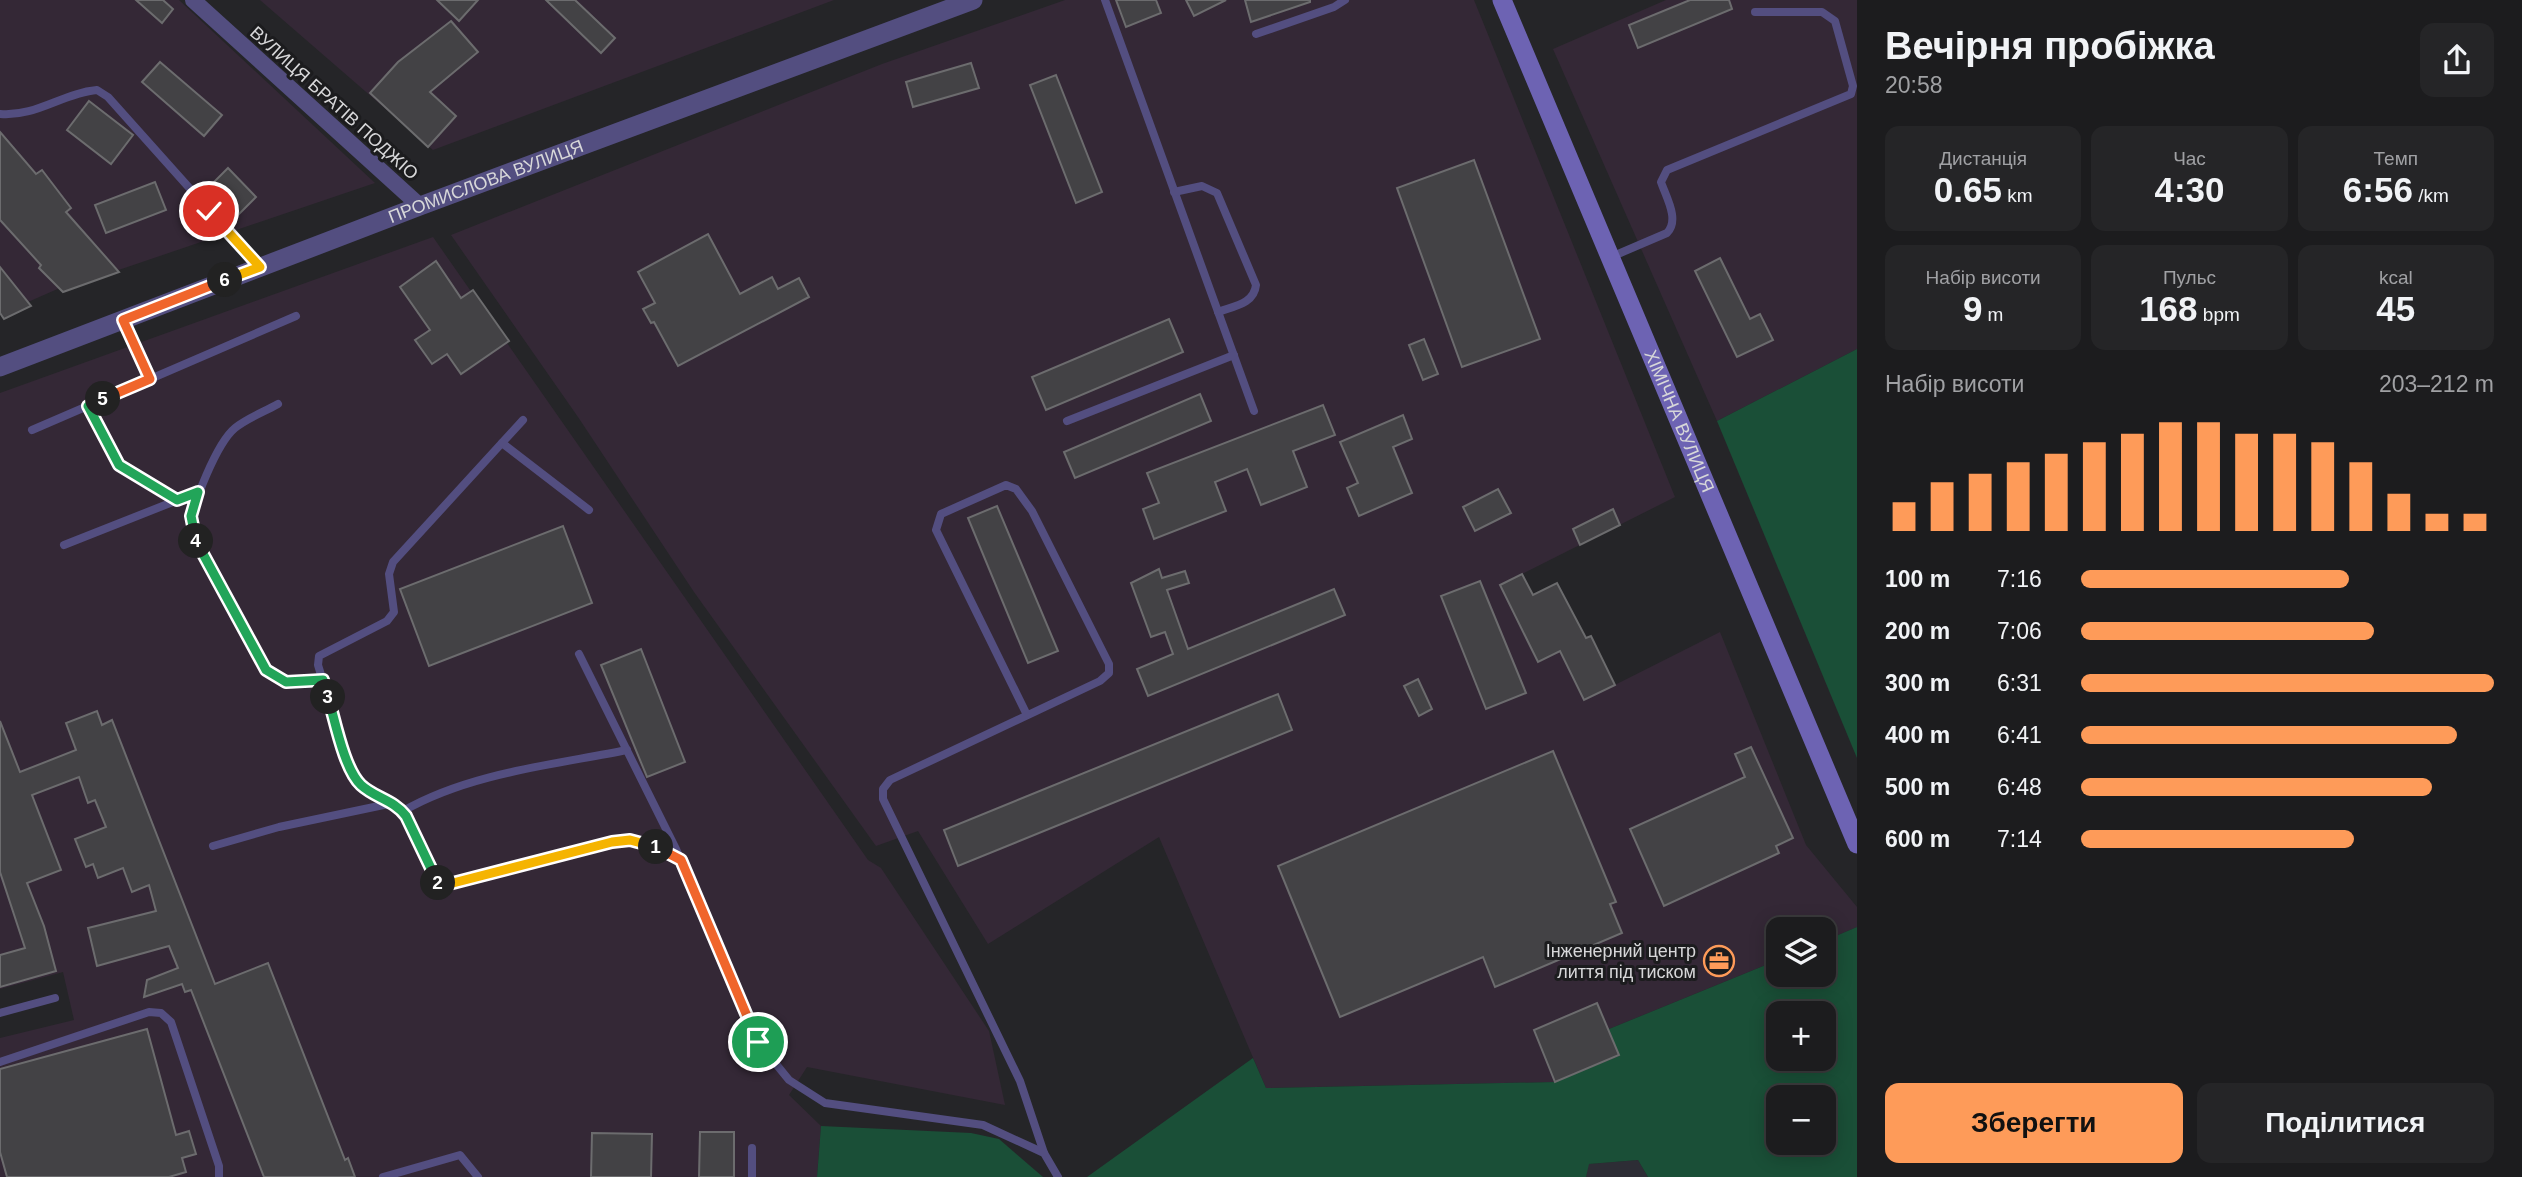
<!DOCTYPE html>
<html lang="uk">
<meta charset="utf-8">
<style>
:root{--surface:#1c1c1e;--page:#252527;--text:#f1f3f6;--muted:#a0a1a4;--line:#3a3a3c;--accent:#fe9b59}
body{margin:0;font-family:Arial,sans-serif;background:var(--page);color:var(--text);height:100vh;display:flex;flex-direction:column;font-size:26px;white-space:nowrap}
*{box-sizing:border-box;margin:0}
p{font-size:23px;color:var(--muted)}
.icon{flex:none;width:38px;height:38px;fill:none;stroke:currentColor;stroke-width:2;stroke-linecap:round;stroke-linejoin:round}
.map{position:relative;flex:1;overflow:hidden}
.panel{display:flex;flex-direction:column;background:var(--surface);width:665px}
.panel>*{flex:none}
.tools{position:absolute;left:1766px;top:917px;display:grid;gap:14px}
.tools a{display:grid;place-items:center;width:70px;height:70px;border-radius:14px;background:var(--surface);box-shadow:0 4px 18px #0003,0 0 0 2px var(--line);font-size:35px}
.pin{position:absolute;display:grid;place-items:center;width:60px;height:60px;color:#fff;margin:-30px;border:4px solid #fff;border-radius:50%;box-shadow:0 2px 7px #0007}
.km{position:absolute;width:35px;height:35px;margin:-18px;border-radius:50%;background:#222;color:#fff;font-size:19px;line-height:35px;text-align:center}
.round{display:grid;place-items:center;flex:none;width:74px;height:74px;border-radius:14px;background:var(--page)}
.overview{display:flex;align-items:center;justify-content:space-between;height:119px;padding:0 28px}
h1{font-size:38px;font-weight:800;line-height:52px}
.figures{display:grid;grid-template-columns:repeat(3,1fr);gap:10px;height:119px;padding:7px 28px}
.figures div{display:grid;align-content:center;border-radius:14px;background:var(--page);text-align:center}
.figures b{font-size:35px;font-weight:800}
.figures small{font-size:19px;font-weight:400}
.figures p{font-size:19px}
.chart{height:196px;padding:14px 28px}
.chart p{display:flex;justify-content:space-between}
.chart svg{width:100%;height:126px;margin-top:7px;stroke:var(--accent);stroke-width:6}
.primary-button{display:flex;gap:14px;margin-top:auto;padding:14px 28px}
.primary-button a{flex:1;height:80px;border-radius:14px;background:var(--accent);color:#111;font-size:28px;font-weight:800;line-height:80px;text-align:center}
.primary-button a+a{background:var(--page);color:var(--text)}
ul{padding:0 28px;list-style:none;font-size:23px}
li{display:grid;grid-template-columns:112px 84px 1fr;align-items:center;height:52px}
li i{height:18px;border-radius:9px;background:var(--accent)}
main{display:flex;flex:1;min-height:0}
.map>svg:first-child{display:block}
.built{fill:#2d2d35}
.industrial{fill:#342836}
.green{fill:#1a4f37;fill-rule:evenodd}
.building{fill:#434245;stroke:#6c6c6e;stroke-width:2}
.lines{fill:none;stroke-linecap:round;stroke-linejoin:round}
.service{stroke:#534e80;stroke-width:8}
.minor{stroke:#534e80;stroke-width:16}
.tertiary{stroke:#534e80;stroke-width:19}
.secondary{stroke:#6d63b3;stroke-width:19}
.split-1-casing{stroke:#fff;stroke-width:14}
.split-2-casing{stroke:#fff;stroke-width:14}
.split-3-casing{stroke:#fff;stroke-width:14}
.split-4-casing{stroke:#fff;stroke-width:14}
.split-5-casing{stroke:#fff;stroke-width:14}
.split-6-casing{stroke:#fff;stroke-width:14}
.split-7-casing{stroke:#fff;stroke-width:14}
.split-1{stroke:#f0652b;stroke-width:9}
.split-2{stroke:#f5b400;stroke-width:9}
.split-3{stroke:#22a559;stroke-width:9}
.split-4{stroke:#22a559;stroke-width:9}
.split-5{stroke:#22a559;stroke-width:9}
.split-6{stroke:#f0652b;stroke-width:9}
.split-7{stroke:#f5b400;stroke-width:9}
.labels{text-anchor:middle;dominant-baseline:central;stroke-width:6;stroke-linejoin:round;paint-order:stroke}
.street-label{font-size:18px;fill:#d7d7d9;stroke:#1c1c1e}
.poi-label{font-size:18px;fill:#d7d7d9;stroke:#1c1c1e;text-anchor:end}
</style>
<main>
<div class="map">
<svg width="1857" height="1177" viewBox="0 0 1857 1177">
<rect width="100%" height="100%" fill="#252528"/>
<path class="built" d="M1638,1160L1648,1177H1586L1588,1164Z"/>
<g class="industrial">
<path d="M0,0H179L375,183L92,279L0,172Z"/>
<path d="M260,0H834L433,150Z"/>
<path d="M1065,0H1474L1675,497L1522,574L1585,700L1720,632L1806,845L1857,907V927L1824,941V929H1778V960L1609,1029L1619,1055L1555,1082L1266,1088L1159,837L988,944L918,831L876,846L694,592L578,417L451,235L882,64Z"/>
<path d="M1666,0H1857V349L1717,421L1553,49Z"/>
<path d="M0,180L62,287L3,313L0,309Z"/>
<path d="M433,237L868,860L881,868L989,1031L1005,1105L807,1067L789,1095L821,1126L817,1177H0V1038L74,1020L63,972L0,989V393Z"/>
</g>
<g class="green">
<path d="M1857,349V758L1717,421Z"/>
<path d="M1857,927V1177H1648L1638,1160L1589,1164L1586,1177H1087L1253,1058L1266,1088L1555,1082L1619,1056L1609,1029L1778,960V975H1824V941ZM1778,1013H1824V1059H1778ZM1778,1097H1824V1143H1778Z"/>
<path d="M821,1126L971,1133L999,1139L1043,1177H817Z"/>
</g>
<g class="building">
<path d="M136,0H163L173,9L162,23Z"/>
<path d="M437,0H478L459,21Z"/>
<path d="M546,0H575L615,38L601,53Z"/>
<path d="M1116,0H1156L1161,13L1126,27Z"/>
<path d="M1186,0H1226L1194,16Z"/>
<path d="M1245,0H1310V2L1251,22Z"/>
<path d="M1690,0H1729L1732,9L1638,48L1629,25Z"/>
<path d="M451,21L478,52L430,92L456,116L428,147L370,93L398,62Z"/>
<path d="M160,62L222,115L204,136L142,82Z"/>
<path d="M971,63L979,88L913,107L906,82Z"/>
<path d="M1056,75L1102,192L1076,203L1030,85Z"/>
<path d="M89,101L133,135L111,164L67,130Z"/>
<path d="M0,132L36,174L42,170L71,208L66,212L119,272L63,292L39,268L41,265L0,220Z"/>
<path d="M1474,160L1540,339L1462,367L1397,188Z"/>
<path d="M228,168L256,197L230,223L203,193Z"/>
<path d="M155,182L166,210L106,233L95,205Z"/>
<path d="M708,234L740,294L772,277L778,289L799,278L809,297L678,366L654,322L651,323L643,309L655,303L638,272Z"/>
<path d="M1720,258L1750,319L1760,314L1773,340L1737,357L1695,271Z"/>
<path d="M436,261L461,298L473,290L509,341L461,374L447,354L432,364L415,340L430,330L400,287Z"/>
<path d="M0,267L31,306L4,319L0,313Z"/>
<path d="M1169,319L1183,352L1046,410L1032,377Z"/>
<path d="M1424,339L1438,374L1423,380L1409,345Z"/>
<path d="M1200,394L1211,421L1075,478L1064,452Z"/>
<path d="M1323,405L1335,435L1293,451L1307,487L1261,505L1247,469L1215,482L1226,511L1154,539L1143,509L1159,503L1147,473Z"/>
<path d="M1403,415L1412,439L1393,447L1412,493L1359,516L1347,488L1358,483L1340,442Z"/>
<path d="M1498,489L1511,513L1475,531L1463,507Z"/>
<path d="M997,506L1058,651L1028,663L968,518Z"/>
<path d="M1613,509L1620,525L1580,545L1573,529Z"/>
<path d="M563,526L592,603L429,666L400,589Z"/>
<path d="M1159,569L1162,578L1185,571L1189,583L1167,590L1188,649L1334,589L1345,615L1148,696L1137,669L1173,654L1165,632L1151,637L1131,583Z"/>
<path d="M1522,574L1533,595L1557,583L1586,638L1591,636L1615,685L1584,700L1560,651L1538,662L1500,585Z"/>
<path d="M1480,581L1526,693L1486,709L1441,596Z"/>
<path d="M641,649L685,762L647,777L601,665Z"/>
<path d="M1418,679L1432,709L1419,716L1404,686Z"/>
<path d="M1278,694L1292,730L958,866L944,830Z"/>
<path d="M97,711L102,725L112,720L215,984L268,963L345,1160L348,1158L355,1177H264L191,990L185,992L182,984L144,997L147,980L178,968L169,946L97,966L88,928L156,911L149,885L132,892L123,868L98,878L93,864L86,867L75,839L106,827L95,800L88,803L79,777L32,795L61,870L27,883L44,926L56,971L0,987V955L25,948L0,872V721L20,772L76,750L66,723Z"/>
<path d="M1751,747L1793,838L1776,846L1779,853L1664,906L1630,829L1745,777L1735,754Z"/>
<path d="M1553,751L1616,902L1610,904L1622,933L1495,987L1483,957L1340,1017L1278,866Z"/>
<path d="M1597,1003L1619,1055L1555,1082L1534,1030Z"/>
<path d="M147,1029L176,1135L189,1131L196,1154L182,1158L186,1172L169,1177H7L0,1152V1069Z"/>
<path d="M700,1132H734V1177H699Z"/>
<path d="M592,1133L652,1134L651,1177H591Z"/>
</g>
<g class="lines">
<g class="service">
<path d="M1105,0L1254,411"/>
<path d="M1256,34L1334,7L1345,0"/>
<path d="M0,114C36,117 63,93 97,90L108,97L260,267"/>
<path d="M1174,192L1202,186L1217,193L1256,285C1254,304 1234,306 1218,312"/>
<path d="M1611,257L1667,233C1680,220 1666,197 1661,182L1667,170L1851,94L1853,86L1835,21L1822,12H1755"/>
<path d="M124,321L150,379"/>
<path d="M278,404C264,412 247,418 235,428C218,442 190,506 192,528L266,670C283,686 301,682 323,680"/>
<path d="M88,406L119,465L177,500"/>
<path d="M523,420L393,562L389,574L394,612L387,621L319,656L318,665L350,770C366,795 390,795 406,816L438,883L449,884L630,840L651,844L680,860"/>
<path d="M1067,421L1234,355"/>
<path d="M32,430L296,316"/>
<path d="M502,443L589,510"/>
<path d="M64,545L198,492"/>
<path d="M579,654L676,849L758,1042L789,1080L825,1103L983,1125L1044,1153L1058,1177"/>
<path d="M1027,715L936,530L941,514L1006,485L1016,489L1032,511L1109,664V673L1100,681L890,780L883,789V799L1020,1081L1044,1153"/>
<path d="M403,811C469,773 552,765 627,750"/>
<path d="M213,846L279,827L393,803"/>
<path d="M0,1013L55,998"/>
<path d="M0,1062L149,1012L161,1013L171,1022L219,1166V1177"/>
<path d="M383,1177L460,1155L478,1177"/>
<path d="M752,1177V1148"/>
</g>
<path class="minor" d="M193,0L420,206"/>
<path class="tertiary" id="s1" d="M0,367L420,206L973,0"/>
<path class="secondary" id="s2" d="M1502,0L1857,844"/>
</g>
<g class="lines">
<g class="split-1-casing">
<path id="split-1" d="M656,847L681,860L758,1042"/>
</g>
<g class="split-2-casing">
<path id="split-2" d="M438,883L449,884L612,842L630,840L656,847"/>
</g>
<g class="split-3-casing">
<path id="split-3" d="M328,697C335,720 344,769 361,785C375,798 394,800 406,816L438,883"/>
</g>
<g class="split-4-casing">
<path id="split-4" d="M196,541L266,670L286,682L323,680L328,697"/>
</g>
<g class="split-5-casing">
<path id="split-5" d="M103,399L88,406L119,465L177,500L198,492L191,516L196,541"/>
</g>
<g class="split-6-casing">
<path id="split-6" d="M103,399L150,379L123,320L225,280"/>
</g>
<g class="split-7-casing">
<path id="split-7" d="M209,211L260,267L225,280"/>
</g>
<use href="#split-1" class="split-1"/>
<use href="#split-2" class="split-2"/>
<use href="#split-3" class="split-3"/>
<use href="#split-4" class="split-4"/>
<use href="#split-5" class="split-5"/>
<use href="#split-6" class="split-6"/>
<use href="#split-7" class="split-7"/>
</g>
<defs>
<g id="office-ring" transform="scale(1.575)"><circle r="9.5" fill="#1c1c1e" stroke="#fe9b59" stroke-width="1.5"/><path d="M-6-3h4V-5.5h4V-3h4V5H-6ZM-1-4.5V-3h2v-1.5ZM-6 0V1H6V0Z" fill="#fe9b59"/></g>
</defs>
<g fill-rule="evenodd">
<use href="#office-ring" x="1719" y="961"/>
</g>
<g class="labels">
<g class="street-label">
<text transform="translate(334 103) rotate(42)">ВУЛИЦЯ БРАТІВ ПОДЖІО</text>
<text stroke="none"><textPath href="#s1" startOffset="520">ПРОМИСЛОВА ВУЛИЦЯ</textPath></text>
<text stroke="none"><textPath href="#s2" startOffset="457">ХІМІЧНА ВУЛИЦЯ</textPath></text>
</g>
<g class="poi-label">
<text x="1696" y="951">Інженерний центр<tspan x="1696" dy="21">лиття під тиском</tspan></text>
</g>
</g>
</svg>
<div class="tools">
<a><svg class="icon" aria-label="layers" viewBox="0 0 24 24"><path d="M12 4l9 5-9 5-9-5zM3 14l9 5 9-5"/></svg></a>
<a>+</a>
<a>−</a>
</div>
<div class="pin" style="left:758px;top:1042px;background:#1e9e55"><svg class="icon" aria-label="arrive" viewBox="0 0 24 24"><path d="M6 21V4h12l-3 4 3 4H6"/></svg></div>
<div class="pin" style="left:209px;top:211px;background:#d93025"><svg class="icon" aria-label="check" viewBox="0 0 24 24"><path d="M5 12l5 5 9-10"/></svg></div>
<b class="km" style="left:656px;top:847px">1</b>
<b class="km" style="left:438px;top:883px">2</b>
<b class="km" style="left:328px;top:697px">3</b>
<b class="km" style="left:196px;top:541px">4</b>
<b class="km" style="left:103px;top:399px">5</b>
<b class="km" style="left:225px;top:280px">6</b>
</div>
<section class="panel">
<div class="overview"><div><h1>Вечірня пробіжка</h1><p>20:58</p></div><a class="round"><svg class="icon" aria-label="share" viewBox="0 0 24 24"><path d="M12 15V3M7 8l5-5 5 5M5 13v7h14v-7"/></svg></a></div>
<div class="figures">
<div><p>Дистанція</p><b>0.65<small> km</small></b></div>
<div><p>Час</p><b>4:30</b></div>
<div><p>Темп</p><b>6:56<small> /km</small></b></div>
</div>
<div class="figures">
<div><p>Набір висоти</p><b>9<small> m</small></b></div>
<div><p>Пульс</p><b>168<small> bpm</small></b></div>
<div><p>kcal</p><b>45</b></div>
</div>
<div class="chart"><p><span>Набір висоти</span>203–212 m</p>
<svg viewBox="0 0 160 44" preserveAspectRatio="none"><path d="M5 44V34M15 44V27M25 44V24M35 44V20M45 44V17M55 44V13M65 44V10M75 44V6M85 44V6M95 44V10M105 44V10M115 44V13M125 44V20M135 44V31M145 44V38M155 44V38"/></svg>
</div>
<ul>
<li><b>100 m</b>7:16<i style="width:65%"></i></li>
<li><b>200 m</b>7:06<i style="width:71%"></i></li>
<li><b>300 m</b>6:31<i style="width:100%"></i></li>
<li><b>400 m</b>6:41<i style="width:91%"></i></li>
<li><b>500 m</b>6:48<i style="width:85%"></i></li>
<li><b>600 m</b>7:14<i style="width:66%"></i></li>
</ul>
<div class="primary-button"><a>Зберегти</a><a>Поділитися</a></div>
</section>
</main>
